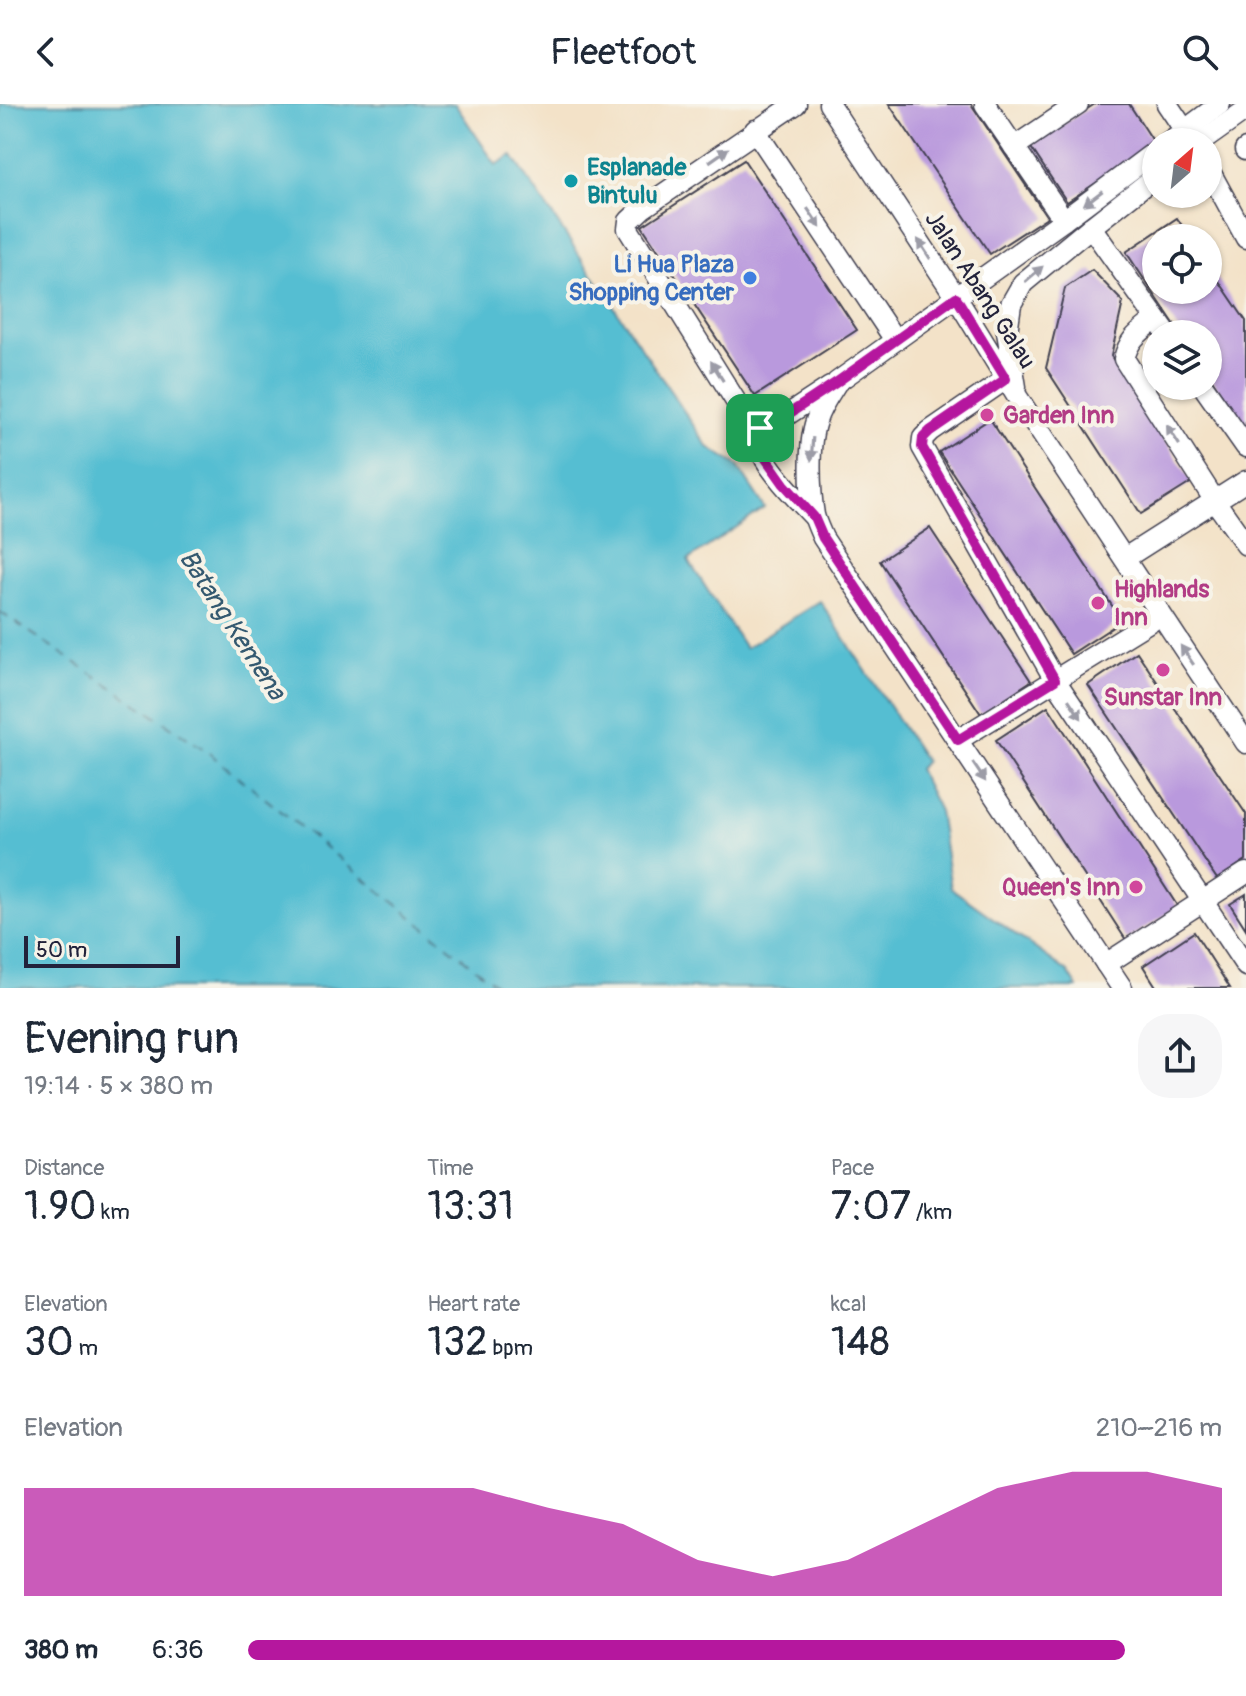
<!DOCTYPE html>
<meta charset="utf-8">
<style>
:root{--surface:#fff;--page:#f6f6f7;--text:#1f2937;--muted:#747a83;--accent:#b5179e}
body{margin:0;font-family:Pangolin,sans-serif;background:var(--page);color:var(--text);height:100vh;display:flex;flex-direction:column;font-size:30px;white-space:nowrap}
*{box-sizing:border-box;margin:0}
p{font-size:26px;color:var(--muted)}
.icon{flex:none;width:44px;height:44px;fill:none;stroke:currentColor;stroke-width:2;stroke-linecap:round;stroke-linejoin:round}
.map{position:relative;height:884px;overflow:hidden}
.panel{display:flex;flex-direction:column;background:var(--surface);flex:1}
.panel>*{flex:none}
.needle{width:52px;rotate:28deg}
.buttons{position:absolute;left:1142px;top:24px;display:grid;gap:16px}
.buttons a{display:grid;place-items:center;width:80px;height:80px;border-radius:50%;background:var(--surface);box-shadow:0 2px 6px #0004;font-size:40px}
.scale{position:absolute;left:24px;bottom:20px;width:156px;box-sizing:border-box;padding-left:8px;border:4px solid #22223b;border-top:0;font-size:22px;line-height:28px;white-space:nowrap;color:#22223b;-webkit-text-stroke:6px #f7f3e8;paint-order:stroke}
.pin{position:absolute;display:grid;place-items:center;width:68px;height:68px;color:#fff;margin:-34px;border-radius:16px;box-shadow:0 4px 12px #0006}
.round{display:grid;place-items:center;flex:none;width:84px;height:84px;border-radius:32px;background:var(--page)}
.headline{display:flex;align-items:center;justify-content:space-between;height:136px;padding:0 24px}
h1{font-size:44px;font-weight:600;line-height:60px}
.figures{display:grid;grid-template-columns:repeat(3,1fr);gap:12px;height:136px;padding:8px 24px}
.figures div{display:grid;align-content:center}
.figures b{font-size:40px;font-weight:600}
.figures small{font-size:22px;font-weight:400}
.figures p{font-size:22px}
.chart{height:224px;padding:16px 24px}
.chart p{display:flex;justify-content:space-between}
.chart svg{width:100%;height:144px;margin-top:8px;fill:var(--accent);opacity:.7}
ul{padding:0 24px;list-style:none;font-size:26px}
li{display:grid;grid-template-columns:128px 96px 1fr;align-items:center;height:60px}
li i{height:20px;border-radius:10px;background:var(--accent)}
header{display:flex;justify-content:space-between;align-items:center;height:104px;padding:0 24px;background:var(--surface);font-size:36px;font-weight:600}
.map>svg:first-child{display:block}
.water{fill:#55bed2;stroke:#3c7086;stroke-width:2}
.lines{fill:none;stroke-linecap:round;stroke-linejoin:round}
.ferry{stroke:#345970;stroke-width:2;stroke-dasharray:10 8;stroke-linecap:butt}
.building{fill:#b999dd}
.minor-casing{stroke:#413f50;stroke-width:23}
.minor{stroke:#fff;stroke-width:20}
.oneway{fill:#9c9ca7}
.route-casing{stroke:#fff;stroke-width:16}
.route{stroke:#b5179e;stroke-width:10}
.culture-dot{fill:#0f9aa8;stroke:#f7f3e8;stroke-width:3}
.shop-dot{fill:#3f7fe0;stroke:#f7f3e8;stroke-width:3}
.hotel-dot{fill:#d1479c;stroke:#f7f3e8;stroke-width:3}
.labels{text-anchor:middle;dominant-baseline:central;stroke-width:8;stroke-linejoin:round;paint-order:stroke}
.culture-label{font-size:24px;font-weight:bold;fill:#0d838f;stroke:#f7f3e8;text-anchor:start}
.shop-label{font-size:24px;font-weight:bold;fill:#366cbe;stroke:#f7f3e8;text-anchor:end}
.street-label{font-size:24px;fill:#22223b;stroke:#f7f3e8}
.hotel-label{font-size:24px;font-weight:bold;fill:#b23c85;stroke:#f7f3e8;text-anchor:start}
.water-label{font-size:26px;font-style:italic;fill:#345970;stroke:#f7f3e8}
</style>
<header><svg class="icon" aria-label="back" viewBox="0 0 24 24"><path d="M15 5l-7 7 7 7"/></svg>Fleetfoot<svg class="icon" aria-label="search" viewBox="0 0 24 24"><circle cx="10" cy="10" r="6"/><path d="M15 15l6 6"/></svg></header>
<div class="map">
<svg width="1246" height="884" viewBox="0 0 1246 884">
<rect width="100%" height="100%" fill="#f7f3e8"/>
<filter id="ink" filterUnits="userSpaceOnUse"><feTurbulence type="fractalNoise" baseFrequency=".0125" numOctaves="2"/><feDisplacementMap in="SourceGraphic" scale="16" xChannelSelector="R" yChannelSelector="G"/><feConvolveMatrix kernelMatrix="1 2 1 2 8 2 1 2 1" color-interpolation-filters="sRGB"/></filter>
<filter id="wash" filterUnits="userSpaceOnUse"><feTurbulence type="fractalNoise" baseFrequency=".006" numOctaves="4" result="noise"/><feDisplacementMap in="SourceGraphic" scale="32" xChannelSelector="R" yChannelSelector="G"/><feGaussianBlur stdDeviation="1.8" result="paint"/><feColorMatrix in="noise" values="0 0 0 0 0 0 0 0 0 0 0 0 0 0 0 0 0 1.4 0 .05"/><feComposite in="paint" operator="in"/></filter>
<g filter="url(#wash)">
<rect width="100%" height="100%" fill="#f3e2c8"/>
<path class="water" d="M0,0H455L496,61L512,51L708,343L737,361L765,404L688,456L745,544L820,497L925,657L918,665L939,707L951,784L1068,868L1078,884H0Z"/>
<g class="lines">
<path class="ferry" d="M0,508L204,645L500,884"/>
</g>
<g id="blocks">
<g class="building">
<path d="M889,0H971L1047,113L990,150Z"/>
<path d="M1095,0H1129L1155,40L1067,98L1030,42Z"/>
<path d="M744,56L857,226L755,292L642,122Z"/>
<path d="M1177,114L1190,134H1156V186H1208V161L1246,217V326L1208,270V230H1181L1126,148Z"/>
<path d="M1092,166L1123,198L1111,252L1192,378L1141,410L1046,264L1065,184Z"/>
<path d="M990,315L1122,517L1071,550L939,348Z"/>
<path d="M930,424L1031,577L981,610L880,457Z"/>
<path d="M1137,548L1246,710V756L1217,775L1088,581Z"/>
<path d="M1048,602L1178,803L1126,836L996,636Z"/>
<path d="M1246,790V825L1230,800Z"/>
<path d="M1194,828L1230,884H1157L1143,862Z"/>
</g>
</g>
</g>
<g filter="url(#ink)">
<use href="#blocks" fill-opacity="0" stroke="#413f50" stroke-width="2"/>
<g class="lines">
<g class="minor-casing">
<g id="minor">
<path d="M796,0L643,104L629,117L628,125L745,312L760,324L775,319L830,283"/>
<path d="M829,0L956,193L1018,294L1246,639"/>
<path d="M985,0L1064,116"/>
<path d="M1167,0L1192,37"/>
<path d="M755,26L895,236"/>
<path d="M1169,38L1220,0"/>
<path d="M1201,38L1246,6"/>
<path d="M1014,43L1078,0"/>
<path d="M1245,46L1246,45"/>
<path d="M1208,64L1246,134"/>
<path d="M1091,123L1167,230"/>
<path d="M1156,215C1140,228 1129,234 1124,255L1215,397L1246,441"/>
<path d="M1006,275L930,327L923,334L922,343L1055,576L1246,862"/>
<path d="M1203,282L1246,343"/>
<path d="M1016,283L1007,228L1011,200L1023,179L1091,123L1156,72"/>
<path d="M760,324C759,332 758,341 762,349C771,369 799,397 814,413"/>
<path d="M1125,454L1246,377"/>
<path d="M958,636L1160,511"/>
<path d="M1106,860L1246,769"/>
<path d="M1122,884L823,434C820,427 816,419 814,411C810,387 808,340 816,317C820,303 829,291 837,278L1064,116L1156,47"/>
</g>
</g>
<use href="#minor" class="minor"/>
</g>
<defs><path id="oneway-solid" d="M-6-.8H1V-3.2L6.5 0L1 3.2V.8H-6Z" transform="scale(2)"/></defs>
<g class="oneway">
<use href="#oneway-solid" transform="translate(719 51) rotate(-35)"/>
<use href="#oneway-solid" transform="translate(1093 94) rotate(143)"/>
<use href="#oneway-solid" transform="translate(814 114) rotate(56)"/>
<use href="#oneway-solid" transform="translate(924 145) rotate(-123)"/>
<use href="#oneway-solid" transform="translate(1034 170) rotate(-41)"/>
<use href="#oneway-solid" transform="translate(717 267) rotate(-122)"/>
<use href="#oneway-solid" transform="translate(1173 331) rotate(-123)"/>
<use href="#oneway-solid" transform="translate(812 345) rotate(94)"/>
<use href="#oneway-solid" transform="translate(1187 551) rotate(-124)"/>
<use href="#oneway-solid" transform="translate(1075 605) rotate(56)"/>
<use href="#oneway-solid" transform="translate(979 668) rotate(56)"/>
</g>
</g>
<g class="lines" filter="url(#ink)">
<g class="route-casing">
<path id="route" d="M956,193L1006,275L930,327L923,334L922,343L1055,576L958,636L823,434L814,413L784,380L762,349L759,338L760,324L775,319L837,278Z"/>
</g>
<use href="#route" class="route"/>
</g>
<circle class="culture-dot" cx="571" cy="77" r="8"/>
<circle class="shop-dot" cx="750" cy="174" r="8"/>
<g class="hotel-dot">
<circle cx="987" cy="311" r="8"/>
<circle cx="1098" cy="499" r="8"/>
<circle cx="1163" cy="566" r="8"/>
<circle cx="1136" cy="783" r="8"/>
</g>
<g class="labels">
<g class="culture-label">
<text x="587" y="63">Esplanade<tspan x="587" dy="28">Bintulu</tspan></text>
</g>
<g class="shop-label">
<text x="734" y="160">Li Hua Plaza<tspan x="734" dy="28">Shopping Center</tspan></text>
</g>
<g class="street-label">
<text transform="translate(980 186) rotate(57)">Jalan Abang Galau</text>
</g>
<g class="hotel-label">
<text x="1003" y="311">Garden Inn</text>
<text x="1114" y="485">Highlands<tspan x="1114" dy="28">Inn</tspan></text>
<text x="1163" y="593" text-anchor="middle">Sunstar Inn</text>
<text x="1120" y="783" text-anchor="end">Queen's Inn</text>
</g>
<g class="water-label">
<text transform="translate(232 521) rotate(57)">Batang Kemena</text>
</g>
</g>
</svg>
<div class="buttons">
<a><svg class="needle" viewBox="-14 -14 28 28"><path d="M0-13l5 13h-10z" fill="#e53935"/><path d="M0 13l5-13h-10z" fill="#747a83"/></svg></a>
<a><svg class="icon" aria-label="locate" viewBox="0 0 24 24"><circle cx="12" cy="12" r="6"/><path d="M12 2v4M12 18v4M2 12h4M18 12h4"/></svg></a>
<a><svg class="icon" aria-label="layers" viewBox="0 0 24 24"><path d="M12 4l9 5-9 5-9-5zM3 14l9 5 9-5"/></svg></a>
</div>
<div class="scale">50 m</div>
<div class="pin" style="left:760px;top:324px;background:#1e9e55"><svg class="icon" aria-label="arrive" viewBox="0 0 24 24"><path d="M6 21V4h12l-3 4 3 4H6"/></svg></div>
</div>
<section class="panel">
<div class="headline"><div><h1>Evening run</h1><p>19:14 · 5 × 380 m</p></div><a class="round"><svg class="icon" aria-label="share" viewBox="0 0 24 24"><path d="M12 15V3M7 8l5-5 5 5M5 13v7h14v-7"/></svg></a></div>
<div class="figures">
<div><p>Distance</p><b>1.90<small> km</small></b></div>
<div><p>Time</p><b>13:31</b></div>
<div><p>Pace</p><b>7:07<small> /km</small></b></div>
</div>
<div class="figures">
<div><p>Elevation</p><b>30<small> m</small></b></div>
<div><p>Heart rate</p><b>132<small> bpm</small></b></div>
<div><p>kcal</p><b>148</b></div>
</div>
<div class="chart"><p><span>Elevation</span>210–216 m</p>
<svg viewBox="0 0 160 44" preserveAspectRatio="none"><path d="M0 44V11L10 11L20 11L30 11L40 11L50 11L60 11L70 17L80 22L90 33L100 38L110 33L120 22L130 11L140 6L150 6L160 11V44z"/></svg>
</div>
<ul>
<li><b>380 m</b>6:36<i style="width:90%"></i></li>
</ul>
</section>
